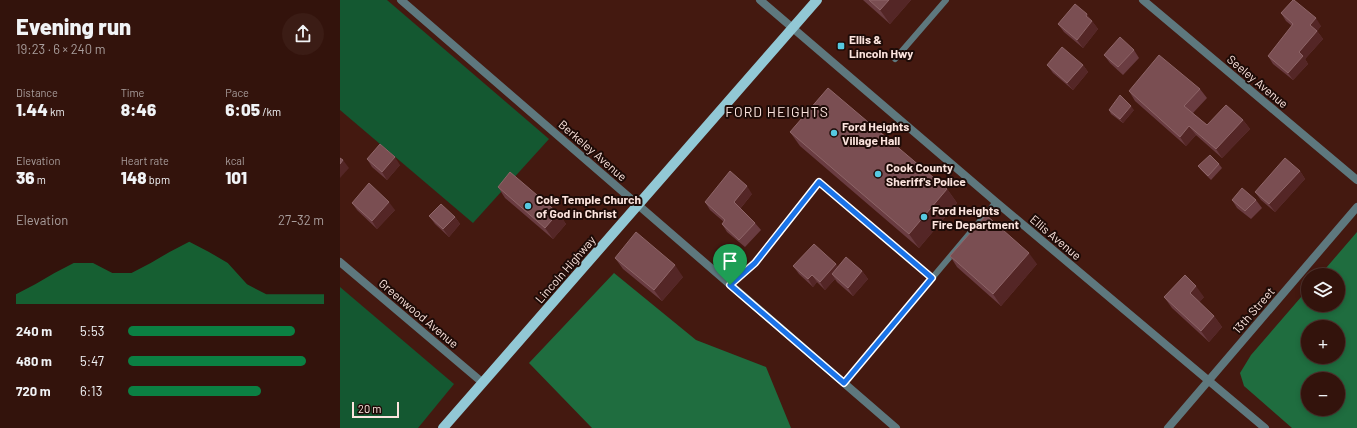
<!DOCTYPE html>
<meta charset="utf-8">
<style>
:root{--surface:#33130c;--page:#3b1c15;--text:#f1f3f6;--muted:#a99e9d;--line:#4e322d;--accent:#0b8043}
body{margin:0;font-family:Barlow,sans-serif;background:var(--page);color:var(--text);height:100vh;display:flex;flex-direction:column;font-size:15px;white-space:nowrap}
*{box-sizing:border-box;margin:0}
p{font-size:13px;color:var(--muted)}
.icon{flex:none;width:22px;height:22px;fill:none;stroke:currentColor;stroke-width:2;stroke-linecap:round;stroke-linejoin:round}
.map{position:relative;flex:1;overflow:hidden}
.details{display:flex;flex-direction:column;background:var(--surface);width:340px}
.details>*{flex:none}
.buttons{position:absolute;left:961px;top:268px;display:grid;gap:8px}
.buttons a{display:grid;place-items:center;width:44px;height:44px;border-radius:50%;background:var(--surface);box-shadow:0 2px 6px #0003,0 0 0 1px var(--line);font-size:20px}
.scale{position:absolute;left:12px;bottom:10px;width:47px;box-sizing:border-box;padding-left:4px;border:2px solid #fce4de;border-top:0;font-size:11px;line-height:14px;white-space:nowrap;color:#fce4de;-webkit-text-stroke:3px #1e0b07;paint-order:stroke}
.pin{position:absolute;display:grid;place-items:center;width:34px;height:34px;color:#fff;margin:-41px -17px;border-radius:50% 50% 50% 0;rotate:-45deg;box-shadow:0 0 4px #0007}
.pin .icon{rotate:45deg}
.round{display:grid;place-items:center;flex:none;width:42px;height:42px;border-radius:21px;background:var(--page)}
.overview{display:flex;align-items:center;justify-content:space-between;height:68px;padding:0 16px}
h1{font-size:22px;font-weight:800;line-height:30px}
.stats{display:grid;grid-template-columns:repeat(3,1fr);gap:6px;height:68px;padding:4px 16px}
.stats div{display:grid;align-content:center}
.stats b{font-size:17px;font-weight:800}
.stats small{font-size:11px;font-weight:400}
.stats p{font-size:11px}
.chart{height:112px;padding:8px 16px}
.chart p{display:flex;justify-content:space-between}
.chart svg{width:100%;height:72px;margin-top:4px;fill:var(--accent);opacity:.7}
ul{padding:0 16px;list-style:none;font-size:13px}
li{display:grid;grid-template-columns:64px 48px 1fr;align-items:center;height:30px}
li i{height:10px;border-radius:5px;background:var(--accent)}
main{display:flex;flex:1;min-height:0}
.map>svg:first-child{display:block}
.green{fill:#145831}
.forest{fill:#1f6d3f;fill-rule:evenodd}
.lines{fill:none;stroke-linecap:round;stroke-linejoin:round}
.lane{stroke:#5e787e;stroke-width:6}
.street{stroke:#5e787e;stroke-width:8}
.primary{stroke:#92c8d5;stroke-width:10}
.wall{fill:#6a3c41}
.shaded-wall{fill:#542626}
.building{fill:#7a4e52;stroke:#8e6568}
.route-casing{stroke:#fff;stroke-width:8}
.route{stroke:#1a73e8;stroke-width:5}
.poi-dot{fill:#56c9e1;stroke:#1e0b07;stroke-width:1.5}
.labels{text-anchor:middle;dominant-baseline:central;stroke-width:4;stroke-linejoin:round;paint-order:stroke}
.poi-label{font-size:12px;font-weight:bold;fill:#fce4de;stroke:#1e0b07;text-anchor:start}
.street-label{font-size:12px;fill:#fce4de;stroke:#1e0b07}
.quarter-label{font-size:14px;letter-spacing:1px;fill:#fce4de;stroke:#1e0b07}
</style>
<main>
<section class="details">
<div class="overview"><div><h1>Evening run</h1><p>19:23 · 6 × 240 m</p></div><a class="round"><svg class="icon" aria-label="share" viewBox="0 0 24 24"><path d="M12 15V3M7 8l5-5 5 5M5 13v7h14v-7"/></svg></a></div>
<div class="stats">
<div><p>Distance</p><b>1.44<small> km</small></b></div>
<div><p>Time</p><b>8:46</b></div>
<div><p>Pace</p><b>6:05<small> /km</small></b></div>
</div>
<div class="stats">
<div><p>Elevation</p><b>36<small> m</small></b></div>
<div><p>Heart rate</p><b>148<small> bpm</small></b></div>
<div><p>kcal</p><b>101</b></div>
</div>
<div class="chart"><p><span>Elevation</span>27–32 m</p>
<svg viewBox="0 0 160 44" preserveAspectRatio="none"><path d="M0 44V38L10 32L20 25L30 19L40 19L50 25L60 25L70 19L80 12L90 6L100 12L110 19L120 32L130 38L140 38L150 38L160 38V44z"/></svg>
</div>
<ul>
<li><b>240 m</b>5:53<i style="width:85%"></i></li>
<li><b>480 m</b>5:47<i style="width:91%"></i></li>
<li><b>720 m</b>6:13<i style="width:68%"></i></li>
</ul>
</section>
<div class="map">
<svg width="1017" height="428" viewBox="0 0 1017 428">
<rect width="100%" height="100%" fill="#441910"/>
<g class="green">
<path d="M0,0H47L209,139L133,223L0,110Z"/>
<path d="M0,287L114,384L78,428H0Z"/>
</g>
<g class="forest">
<path d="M1017,232V428H952L904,386L900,373L911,355L968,289V305H998V275H980ZM968,327H998V357H968ZM968,379H998V409H968Z"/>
<path d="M274,273L356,340L426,367L451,428H252L189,363Z"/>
</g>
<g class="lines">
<g class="lane">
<path d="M555,59L606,0"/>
<path d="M390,285L415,263L479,182L592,278"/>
<path d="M504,383L656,202"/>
</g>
<g class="street">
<path d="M61,0L556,428"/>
<path d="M420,0L656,202L925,428"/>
<path d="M803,0L1017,180"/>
<path d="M0,262L143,383"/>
<path d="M828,428L1017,207"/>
</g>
<path class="primary" d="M103,428L477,0"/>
</g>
<g class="wall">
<path d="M523,0H571L550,24Z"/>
<path d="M941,13L981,26L977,31L983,39L965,59L968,64L953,80L933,64L928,56L952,26L946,21Z"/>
<path d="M751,20L758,29L743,48L724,32L718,24Z"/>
<path d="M794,50L799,58L783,75L770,63L764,55Z"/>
<path d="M707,65H743L748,72L733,90L713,73Z"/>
<path d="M860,89L867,98L853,113L867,125L903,120L910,129L882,158L856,135L846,146L795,101L789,91Z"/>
<path d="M769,110H794L783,123L771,114Z"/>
<path d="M450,132L607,189L617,203L579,248L460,146Z"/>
<path d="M27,159L60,165L47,180L32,167Z"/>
<path d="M879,164L882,168L871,180L861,170L858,166Z"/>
<path d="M960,171L965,179L935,212L921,200L915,192Z"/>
<path d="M158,187L218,213L226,224L213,239L165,198Z"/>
<path d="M412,194L400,209L415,223L421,230L405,247L387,232L382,224L384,222L370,210L365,202Z"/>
<path d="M892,200H916L922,208L911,219L897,208Z"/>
<path d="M12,203L55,210L37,229L17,210Z"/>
<path d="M89,216L115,217L120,224L109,237L95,224Z"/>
<path d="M610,256L697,264L661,306L617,267Z"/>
<path d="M275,258L343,277L322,301L283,269Z"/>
<path d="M496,264L498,267L522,271L528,279L513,296L497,282L495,279L485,290L477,282L473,287L459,274L453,266Z"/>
<path d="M824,297H864L859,302L874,316L882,327L869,342L832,308Z"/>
</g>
<g class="shaded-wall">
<path d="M549,0H571L550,24L540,10Z"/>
<path d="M747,14L758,29L743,48L737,40L746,16Z"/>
<path d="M976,18L981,26L976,33L970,25Z"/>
<path d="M977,31L983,39L965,59L968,64L953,80L948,73L959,52Z"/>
<path d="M743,65L748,72L733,90L727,83Z"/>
<path d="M791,106L794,110L783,123L780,119Z"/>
<path d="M903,120L910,129L882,158L876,149Z"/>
<path d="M849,126L856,135L846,146L840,137Z"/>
<path d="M55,157L60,165L47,180L42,172Z"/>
<path d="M3,160L9,168L0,178V164Z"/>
<path d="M960,171L965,179L935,212L929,204Z"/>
<path d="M407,186L412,194L399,210L394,202Z"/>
<path d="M607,189L617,203L579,248L569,234Z"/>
<path d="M49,202L55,210L37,229L32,221Z"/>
<path d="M218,213L226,224L213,239L205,228Z"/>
<path d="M115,217L120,224L109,237L103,229Z"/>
<path d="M689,253L697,264L661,306L653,294Z"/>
<path d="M496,264L502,272L492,274L495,279L485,290L480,282Z"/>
<path d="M335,265L343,277L322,301L314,290Z"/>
<path d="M522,271L528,279L513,296L508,288Z"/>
<path d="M472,275L477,282L473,287L468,279Z"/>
<path d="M856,286L864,297L858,304L850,293Z"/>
<path d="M874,316L882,327L869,342L861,331Z"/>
</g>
<g class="building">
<path d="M529,0H549L540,10Z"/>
<path d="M953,0H954L976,18L970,25L977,31L959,52L963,56L948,73L928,56L953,24L941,13Z"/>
<path d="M735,4L747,14L746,16L752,21L737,40L718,24Z"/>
<path d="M780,37L794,50L778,67L764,55Z"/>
<path d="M722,47L743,65L727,83L707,65Z"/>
<path d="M819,55L860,89L844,106L867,125L886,105L903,120L876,149L849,126L840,137L789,91Z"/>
<path d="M488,88L607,189L569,234L450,132Z"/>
<path d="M780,95L791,106L780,119L769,110Z"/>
<path d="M40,144L55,157L42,172L27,159Z"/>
<path d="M870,155L879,164L868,176L858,166Z"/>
<path d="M0,158L3,160L0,164Z"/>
<path d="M945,158L960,171L929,204L915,192Z"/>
<path d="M390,171L407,186L394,202L415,223L399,240L382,224L385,220L365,202Z"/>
<path d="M170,172L218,213L205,228L158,187Z"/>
<path d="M29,183L49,202L32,221L12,203Z"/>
<path d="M902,188L916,200L905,211L892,200Z"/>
<path d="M101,204L115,217L103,229L89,216Z"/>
<path d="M646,215L689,253L653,294L610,256Z"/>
<path d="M296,232L335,265L314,290L275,258Z"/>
<path d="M474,244L496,264L480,282L472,275L468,279L453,266Z"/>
<path d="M506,257L522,271L508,288L492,274Z"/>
<path d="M845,275L856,286L850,293L874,316L861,331L824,297Z"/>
</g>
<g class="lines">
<g class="route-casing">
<path id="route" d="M479,182L592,278L504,383L390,285L415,263Z"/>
</g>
<use href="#route" class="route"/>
</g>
<g class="poi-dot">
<rect x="497" y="42" width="8" height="8" rx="2"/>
<circle cx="494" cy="133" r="4"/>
<circle cx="538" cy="174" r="4"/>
<circle cx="188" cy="206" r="4"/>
<circle cx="584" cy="217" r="4"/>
</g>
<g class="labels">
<g class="poi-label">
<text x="509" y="39">Ellis &amp;<tspan x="509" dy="14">Lincoln Hwy</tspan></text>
<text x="502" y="126">Ford Heights<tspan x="502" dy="14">Village Hall</tspan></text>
<text x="546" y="167">Cook County<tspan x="546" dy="14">Sheriff's Police</tspan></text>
<text x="196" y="199">Cole Temple Church<tspan x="196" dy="14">of God in Christ</tspan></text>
<text x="592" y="210">Ford Heights<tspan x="592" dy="14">Fire Department</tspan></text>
</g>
<g class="street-label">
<text transform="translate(918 81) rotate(40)">Seeley Avenue</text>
<text transform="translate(253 150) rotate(41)">Berkeley Avenue</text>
<text transform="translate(716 237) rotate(40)">Ellis Avenue</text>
<text transform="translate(225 269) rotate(-49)">Lincoln Highway</text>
<text transform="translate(913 310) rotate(-49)">13th Street</text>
<text transform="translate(79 313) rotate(40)">Greenwood Avenue</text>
</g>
<g class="quarter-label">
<text x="437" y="111">FORD HEIGHTS</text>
</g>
</g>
</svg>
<div class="buttons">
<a><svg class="icon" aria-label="layers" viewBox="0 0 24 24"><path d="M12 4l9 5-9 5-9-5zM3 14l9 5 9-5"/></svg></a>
<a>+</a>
<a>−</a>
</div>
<div class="scale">20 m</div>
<div class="pin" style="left:390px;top:285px;background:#1e9e55"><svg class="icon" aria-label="arrive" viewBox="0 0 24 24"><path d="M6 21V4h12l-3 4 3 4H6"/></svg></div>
</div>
</main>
